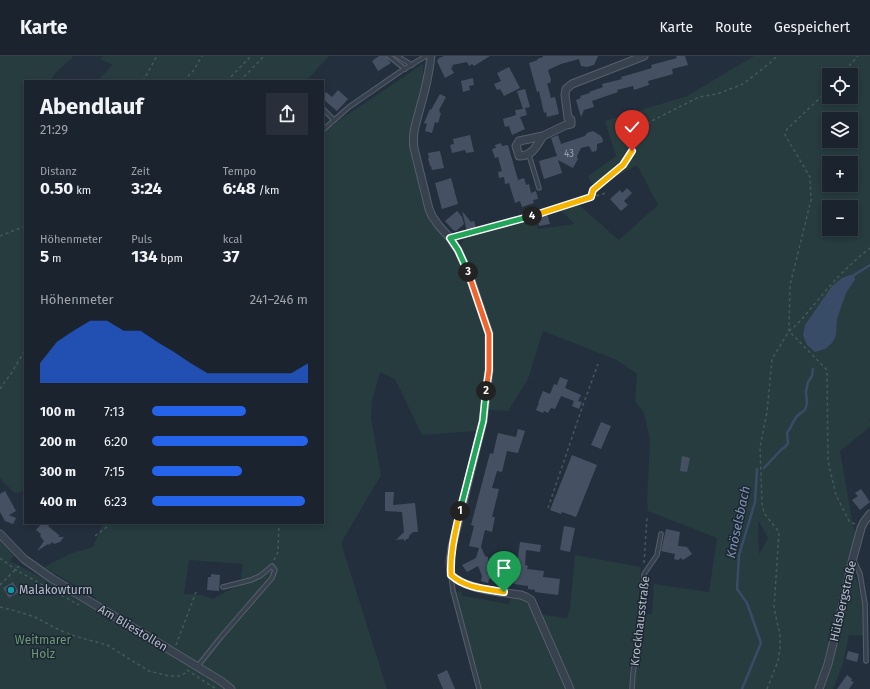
<!DOCTYPE html>
<html lang="de">
<meta charset="utf-8">
<style>
:root{--surface:#1b232e;--page:#282f3a;--text:#f1f3f6;--muted:#a0a4aa;--line:#39404a;--accent:#2563eb}
body{margin:0;font-family:"Fira Sans",sans-serif;background:var(--page);color:var(--text);height:100vh;display:flex;flex-direction:column;font-size:15px;white-space:nowrap}
*{box-sizing:border-box;margin:0}
p{font-size:13px;color:var(--muted)}
.icon{flex:none;width:22px;height:22px;fill:none;stroke:currentColor;stroke-width:2;stroke-linecap:round;stroke-linejoin:round}
.map{position:relative;flex:1;overflow:hidden}
.details{position:absolute;left:24px;top:24px;width:300px;height:444px;display:flex;flex-direction:column;background:var(--surface);border-radius:0px;box-shadow:0 2px 6px #0003,0 0 0 1px var(--line)}
.details>*{flex:none}
.tools{position:absolute;left:822px;top:12px;display:grid;gap:8px}
.tools a{display:grid;place-items:center;width:36px;height:36px;border-radius:0px;background:var(--surface);box-shadow:0 2px 6px #0003,0 0 0 1px var(--line);font-size:20px}
.pin{position:absolute;display:grid;place-items:center;width:34px;height:34px;color:#fff;margin:-41px -17px;border-radius:50% 50% 50% 0;rotate:-45deg;box-shadow:0 0 4px #0007}
.pin .icon{rotate:45deg}
.km{position:absolute;width:20px;height:20px;margin:-10px;border-radius:50%;background:#222;color:#fff;font-size:11px;line-height:20px;text-align:center}
.round{display:grid;place-items:center;flex:none;width:42px;height:42px;border-radius:0px;background:var(--page)}
.overview{display:flex;align-items:center;justify-content:space-between;height:68px;padding:0 16px}
h1{font-size:22px;font-weight:700;line-height:30px}
.metrics{display:grid;grid-template-columns:repeat(3,1fr);gap:6px;height:68px;padding:4px 16px}
.metrics div{display:grid;align-content:center}
.metrics b{font-size:17px;font-weight:700}
.metrics small{font-size:11px;font-weight:400}
.metrics p{font-size:11px}
.chart{height:112px;padding:8px 16px}
.chart p{display:flex;justify-content:space-between}
.chart svg{width:100%;height:72px;margin-top:4px;fill:var(--accent);opacity:.7}
ul{padding:0 16px;list-style:none;font-size:13px}
li{display:grid;grid-template-columns:64px 48px 1fr;align-items:center;height:30px}
li i{height:10px;border-radius:5px;background:var(--accent)}
header{display:flex;align-items:center;gap:24px;box-sizing:border-box;height:56px;padding:0 20px;background:var(--surface);border-bottom:1px solid var(--line)}
header strong{font-size:19px}
nav{display:flex;gap:22px;margin-inline-start:auto;font-size:14px}
.map>svg:first-child{display:block}
.green{fill:#263c3f;fill-rule:evenodd}
.water{fill:#394c67}
.lines{fill:none;stroke-linecap:round;stroke-linejoin:round}
.stream{stroke:#394c67;stroke-width:2.5}
.building{fill:#455162}
.service-casing{stroke:#565f6c;stroke-width:5.5}
.minor-casing{stroke:#565f6c;stroke-width:9}
.path{stroke:#44595c;stroke-width:1.5;stroke-dasharray:3 3;stroke-linecap:butt}
.service{stroke:#38414e;stroke-width:3.5}
.minor{stroke:#38414e;stroke-width:7}
.split-1-casing{stroke:#fff;stroke-width:8}
.split-2-casing{stroke:#fff;stroke-width:8}
.split-3-casing{stroke:#fff;stroke-width:8}
.split-4-casing{stroke:#fff;stroke-width:8}
.split-5-casing{stroke:#fff;stroke-width:8}
.split-1{stroke:#f5b400;stroke-width:5}
.split-2{stroke:#22a559;stroke-width:5}
.split-3{stroke:#f0652b;stroke-width:5}
.split-4{stroke:#22a559;stroke-width:5}
.split-5{stroke:#f5b400;stroke-width:5}
.culture-dot{fill:#0f9aa8;stroke:#1d2633;stroke-width:1.5}
.labels{text-anchor:middle;dominant-baseline:central;stroke-width:3;stroke-linejoin:round;paint-order:stroke}
.number-label{font-size:10px;fill:#98a1af}
.poi-label{font-size:12px;fill:#b4bcc9;stroke:#1d2633;text-anchor:start}
.street-label{font-size:12px;fill:#b4bcc9;stroke:#1d2633}
.park-label{font-size:12px;fill:#6b9a76;stroke:#1d2633}
.water-label{font-size:13px;font-style:italic;fill:#7c92b1;stroke:#1d2633}
</style>
<header>
<strong>Karte</strong>
<nav><a>Karte</a><a>Route</a><a>Gespeichert</a></nav>
</header>
<div class="map">
<svg width="870" height="633" viewBox="0 0 870 633">
<rect width="100%" height="100%" fill="#242f3e"/>
<g class="green">
<path d="M0,0H72V2L56,16L50,25H25V435L15,437L0,422Z"/>
<path d="M104,0H329L306,25H97L113,9L100,3Z"/>
<path d="M754,0H870V362L869,364L870,365V371L840,395L852,464L856,481L838,546L824,606L814,633H634C635,608 643,583 643,558H652L654,528L709,536L717,482L648,455L647,444L650,383L644,357L635,345L637,318L617,304L543,275L528,323L508,355L488,354L492,328L493,277L474,219L461,189L464,182L529,161L532,157L538,173L575,168L560,154L579,149L619,184L658,149L637,109L594,133L588,120L616,100L605,65L687,40ZM829,19H851V41H829ZM829,63H851V85H829ZM829,107H851V129H829ZM829,151H851V173H829ZM758,464L768,482L759,498Z"/>
<path d="M423,8V24L420,40L409,80L421,141L431,166L449,186L466,220L485,283L484,325L477,375L422,379L395,323L380,316L372,345L371,362L381,419L341,487L387,633H0V485L14,500L10,505L48,525L91,550L96,542L44,511L72,497L93,491L103,467H323V77L341,63ZM189,504L243,508L240,528L213,543L201,539L184,538Z"/>
<path d="M575,499L641,511L639,540L640,561L630,614V633H481L455,539L456,536L461,535L463,540L509,548L510,541L524,543L534,558L567,562L570,552Z"/>
<path d="M854,515L863,549L865,580L849,579L843,608L833,633H824L832,609Z"/>
</g>
<path class="water" d="M850,219H854L855,224L847,235L841,251L837,263L836,280L832,287L825,293L815,296L807,289L803,279L805,269L832,230L842,222Z"/>
<g class="lines">
<g class="stream">
<path d="M853,221L854,219L870,209"/>
<path d="M764,412L781,394L786,390L788,387L787,377C795,366 792,362 805,354L807,347L806,336L808,326L812,320L813,313"/>
<path d="M742,633L761,587L747,547L737,533L739,499L755,446L757,413"/>
</g>
</g>
<g class="building">
<path d="M379,0H386L391,7L378,15L372,5Z"/>
<path d="M444,0H490L474,10L472,8L469,10L467,6L452,9L453,11L451,12L454,17L445,22L437,5L439,2Z"/>
<path d="M543,0H598L594,9L587,11L581,10L579,3L561,8L548,14L551,24L550,27H547L551,42L555,41L559,58L547,61L546,56L544,57L539,35L537,36L529,7L538,4L537,3L543,1Z"/>
<path d="M676,0H685L688,9L672,13L673,18L648,25L649,29L634,34L633,30L617,34L618,36L592,45L594,51L584,54L581,61L576,44L581,42L580,40L590,37L589,36L603,31L602,28L622,23L621,21L652,12L651,9L677,2Z"/>
<path d="M509,11L520,32L504,40L500,33L497,34L494,28L501,25L497,17Z"/>
<path d="M473,22L474,29L469,30L470,34L463,36L461,25Z"/>
<path d="M525,33L530,51L525,52L527,59L520,61L525,73L512,79L509,70L505,71L503,63L516,59L515,54L523,53L517,35Z"/>
<path d="M338,34L348,43L337,55L323,43V39L326,36L332,41Z"/>
<path d="M440,38L446,41L439,54L440,55L439,56L441,57L438,67L435,66L432,77L425,75L427,68L424,67L430,53L431,54Z"/>
<path d="M593,75L601,80V81H602L603,86L597,88V93L596,95L592,96L589,90L581,92L577,100L578,103L573,112L558,104L562,117L544,123L539,105L557,100L551,82L558,79L561,88L585,80L587,77Z"/>
<path d="M470,79L474,96L466,97L465,94L452,97L450,89L454,88L453,83Z"/>
<path d="M501,87L502,90L508,89L518,124L524,122L526,129L529,128L531,137L536,135L538,143L533,144L534,147L522,151L520,145L515,147L509,127L505,128L504,121L499,122L498,116L502,115L498,101L495,102L492,93L496,92L495,89Z"/>
<path d="M440,95L444,112L432,114L431,110H430L428,102H429L428,97Z"/>
<path d="M451,122L458,148L442,153L435,127Z"/>
<path d="M627,132L632,137L624,145L628,149L621,155L610,143L620,134L622,137Z"/>
<path d="M457,155L462,161L464,168L456,175L453,174L445,165Z"/>
<path d="M462,155L471,166L474,165L476,172L467,175Z"/>
<path d="M547,157L550,168L539,170L536,159Z"/>
<path d="M560,321L568,324L565,332L581,339L578,345L582,346L579,353L572,350L574,345L561,340L555,353L551,352L548,357L544,355L543,357L536,354L539,347H538L543,335L550,338L554,328L557,329Z"/>
<path d="M601,366L611,370L601,393L591,389Z"/>
<path d="M518,373L525,375L518,397L507,395L502,416L497,415L492,432L499,433L492,461H495L492,476L485,474L481,491L485,500L488,501V504L491,510H493L495,517L493,518V522L489,523L488,527L481,525L482,520L478,510L467,516L462,509L476,502L479,492L469,490L474,470L471,469L490,397L493,398L498,377L516,381Z"/>
<path d="M572,399L597,409L576,461L562,456L561,458L550,454Z"/>
<path d="M682,400L690,402L687,416L680,415Z"/>
<path d="M861,433L870,446L860,454L852,444L858,440L855,437Z"/>
<path d="M5,435L16,455L9,459L16,462L13,468L5,465L0,456V438Z"/>
<path d="M385,436H394L393,449L415,447L418,476H413L409,480V482L407,483L404,485V483L396,484L404,476L402,456L385,455Z"/>
<path d="M42,467H51L48,470L60,480L58,481H64L60,486L54,488L52,486L49,489L48,488L37,495L44,485L40,480L41,478L36,474Z"/>
<path d="M564,470L575,472L570,496L560,494Z"/>
<path d="M666,473L680,476L678,490L687,491L692,498L683,504L681,502L678,504L674,503L675,498L661,495Z"/>
<path d="M520,486L541,489L540,496L526,494L525,509L528,510L527,513L544,515L543,521L560,523L558,539L535,536V534L528,533V530L514,528L515,522L513,519L516,516Z"/>
<path d="M211,518L220,519L219,535L207,534L208,521H211Z"/>
<path d="M13,526L19,536L9,542L3,532Z"/>
<path d="M848,595L859,598L857,606L846,603Z"/>
<path d="M447,614L455,633H443L437,619Z"/>
<path d="M847,619L852,623L851,625L854,626L849,633H837Z"/>
</g>
<g class="lines">
<g class="service-casing">
<g id="service">
<path d="M389,0L405,13"/>
<path d="M397,0L412,9"/>
<path d="M323,53L334,64"/>
<path d="M323,74L349,51L401,15L426,0"/>
<path d="M529,99L539,132"/>
<path d="M854,505L860,518L865,548L866,605"/>
<path d="M451,520L453,535L479,633"/>
<path d="M197,611L221,581L272,522L275,514L272,510L260,520L251,524L223,531"/>
<path d="M632,633L633,617L642,560L644,518L657,499L661,478"/>
</g>
</g>
<g class="minor-casing">
<g id="minor">
<path d="M431,0C429,18 425,35 420,52C416,68 412,76 414,92L429,153L432,160L439,170L450,182L458,194L469,218L489,278V314L483,365L452,491L450,506L451,519C467,534 500,536 521,539L526,541L531,544L570,633"/>
<path d="M543,80C536,90 533,100 519,100L516,90L519,85L543,80L566,69L571,68V64L569,62H568L565,39L566,33L572,28L644,0"/>
<path d="M0,478L24,503L51,522L221,625L231,633"/>
<path d="M819,633L828,608L842,551L853,502L861,472L864,466L870,458"/>
</g>
</g>
<g class="path">
<path d="M841,19L858,0"/>
<path d="M143,25L157,0"/>
<path d="M184,25L193,15L202,0"/>
<path d="M227,25L251,0"/>
<path d="M240,25L264,0"/>
<path d="M591,141L593,134L623,109L632,95L640,71L699,41L717,38L743,28L770,7L777,0"/>
<path d="M0,180L25,170"/>
<path d="M458,180L509,166L606,137"/>
<path d="M0,333L12,316L25,294"/>
<path d="M548,452L583,349L598,308"/>
<path d="M855,468L849,465L836,439L828,405L827,314L789,275C802,265 808,255 819,243C834,224 851,207 870,192"/>
<path d="M95,480L112,467"/>
<path d="M0,502L16,514L79,549"/>
<path d="M274,504L278,496L279,467"/>
<path d="M644,507L647,461"/>
<path d="M0,529L20,509"/>
<path d="M0,551L16,555L35,561L59,574L78,581L107,589L149,615L169,620H179L188,616"/>
<path d="M176,589L196,536"/>
<path d="M187,614L216,633"/>
<path d="M767,633L778,605L780,592V579L774,552L779,476L764,457L762,447L760,391L767,356L772,303L789,275L790,229L811,144L810,121L785,79L787,73L819,43L829,33"/>
</g>
<use href="#service" class="service"/>
<use href="#minor" class="minor"/>
</g>
<g class="lines">
<g class="split-1-casing">
<path id="split-1" d="M460,455C455,477 450,496 451,519C465,532 486,533 504,536"/>
</g>
<g class="split-2-casing">
<path id="split-2" d="M460,455L483,365L486,335"/>
</g>
<g class="split-3-casing">
<path id="split-3" d="M468,216L489,278V314L486,335"/>
</g>
<g class="split-4-casing">
<path id="split-4" d="M468,216L458,194L450,182L532,160"/>
</g>
<g class="split-5-casing">
<path id="split-5" d="M532,160L591,141L593,134L600,128L623,109L632,95"/>
</g>
<use href="#split-1" class="split-1"/>
<use href="#split-2" class="split-2"/>
<use href="#split-3" class="split-3"/>
<use href="#split-4" class="split-4"/>
<use href="#split-5" class="split-5"/>
</g>
<circle class="culture-dot" cx="11" cy="534" r="4"/>
<g class="labels">
<g class="number-label">
<text x="569" y="98">43</text>
</g>
<g class="poi-label">
<text x="19" y="534">Malakowturm</text>
</g>
<g class="street-label">
<text transform="translate(843 545) rotate(-77)">Hülsbergstraße</text>
<text transform="translate(640 565) rotate(-83)">Krockhausstraße</text>
<text transform="translate(133 572) rotate(31)">Am Bliestollen</text>
</g>
<g class="park-label">
<text x="43" y="584">Weitmarer<tspan x="43" dy="14">Holz</tspan></text>
</g>
<g class="water-label">
<text transform="translate(738 466) rotate(-78)">Knöselsbach</text>
</g>
</g>
</svg>
<div class="tools">
<a><svg class="icon" aria-label="locate" viewBox="0 0 24 24"><circle cx="12" cy="12" r="6"/><path d="M12 2v4M12 18v4M2 12h4M18 12h4"/></svg></a>
<a><svg class="icon" aria-label="layers" viewBox="0 0 24 24"><path d="M12 4l9 5-9 5-9-5zM3 14l9 5 9-5"/></svg></a>
<a>+</a>
<a>−</a>
</div>
<div class="pin" style="left:504px;top:536px;background:#1e9e55"><svg class="icon" aria-label="arrive" viewBox="0 0 24 24"><path d="M6 21V4h12l-3 4 3 4H6"/></svg></div>
<div class="pin" style="left:632px;top:95px;background:#d93025"><svg class="icon" aria-label="check" viewBox="0 0 24 24"><path d="M5 12l5 5 9-10"/></svg></div>
<b class="km" style="left:460px;top:455px">1</b>
<b class="km" style="left:486px;top:335px">2</b>
<b class="km" style="left:468px;top:216px">3</b>
<b class="km" style="left:532px;top:160px">4</b>
<section class="details">
<div class="overview"><div><h1>Abendlauf</h1><p>21:29</p></div><a class="round"><svg class="icon" aria-label="share" viewBox="0 0 24 24"><path d="M12 15V3M7 8l5-5 5 5M5 13v7h14v-7"/></svg></a></div>
<div class="metrics">
<div><p>Distanz</p><b>0.50<small> km</small></b></div>
<div><p>Zeit</p><b>3:24</b></div>
<div><p>Tempo</p><b>6:48<small> /km</small></b></div>
</div>
<div class="metrics">
<div><p>Höhenmeter</p><b>5<small> m</small></b></div>
<div><p>Puls</p><b>134<small> bpm</small></b></div>
<div><p>kcal</p><b>37</b></div>
</div>
<div class="chart"><p><span>Höhenmeter</span>241–246 m</p>
<svg viewBox="0 0 160 44" preserveAspectRatio="none"><path d="M0 44V32L10 19L20 12L30 6L40 6L50 12L60 12L70 19L80 25L90 32L100 38L110 38L120 38L130 38L140 38L150 38L160 32V44z"/></svg>
</div>
<ul>
<li><b>100 m</b>7:13<i style="width:60%"></i></li>
<li><b>200 m</b>6:20<i style="width:100%"></i></li>
<li><b>300 m</b>7:15<i style="width:58%"></i></li>
<li><b>400 m</b>6:23<i style="width:98%"></i></li>
</ul>
</section>
</div>
